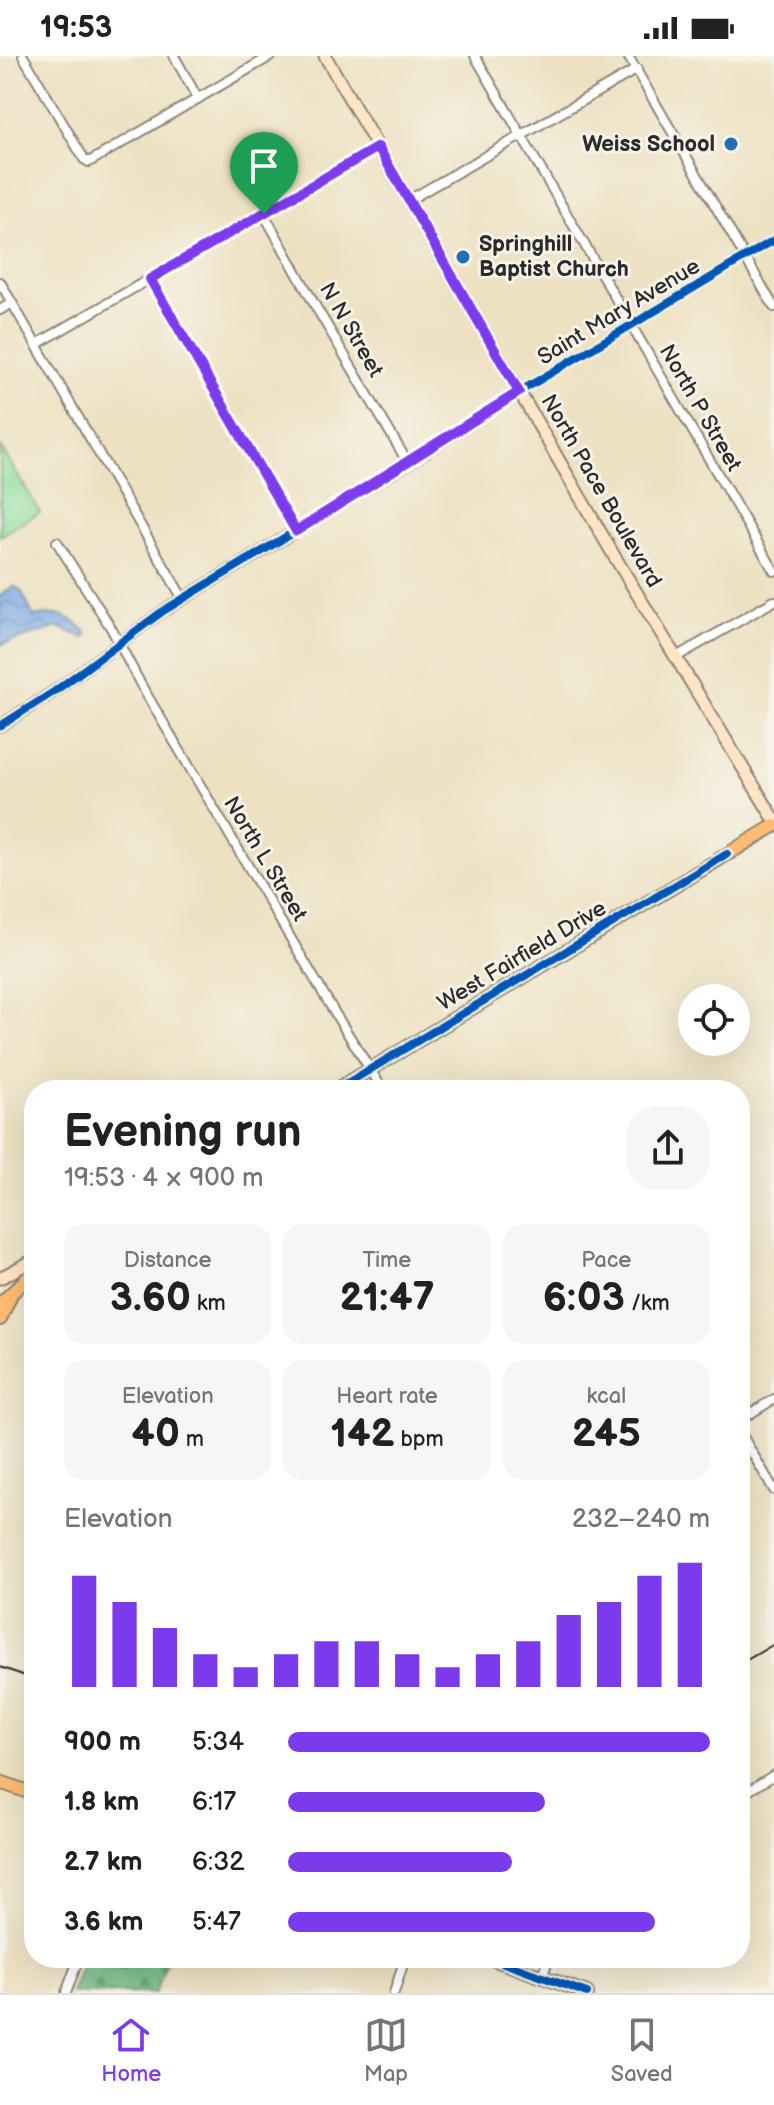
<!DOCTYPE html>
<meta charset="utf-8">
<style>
:root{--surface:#fff;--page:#f6f6f6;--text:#202124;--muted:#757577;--line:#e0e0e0;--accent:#7c3aed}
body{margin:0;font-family:"Balsamiq Sans",sans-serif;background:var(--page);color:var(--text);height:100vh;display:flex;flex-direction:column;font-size:30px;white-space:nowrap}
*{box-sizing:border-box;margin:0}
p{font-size:26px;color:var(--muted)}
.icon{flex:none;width:44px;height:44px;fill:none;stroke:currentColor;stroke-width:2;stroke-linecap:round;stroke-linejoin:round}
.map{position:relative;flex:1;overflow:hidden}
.details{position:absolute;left:24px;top:1024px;width:726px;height:888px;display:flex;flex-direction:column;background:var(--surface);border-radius:32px;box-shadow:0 8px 32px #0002}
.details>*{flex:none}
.fabs{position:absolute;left:678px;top:928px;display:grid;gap:16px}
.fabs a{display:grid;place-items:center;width:72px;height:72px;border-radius:50%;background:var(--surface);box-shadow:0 8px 32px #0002;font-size:40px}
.pin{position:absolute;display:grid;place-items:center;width:68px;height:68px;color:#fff;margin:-82px -34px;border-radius:50% 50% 50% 0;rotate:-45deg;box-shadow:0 0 8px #0007}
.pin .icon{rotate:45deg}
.round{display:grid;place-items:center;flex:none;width:84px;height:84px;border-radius:32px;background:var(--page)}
.overview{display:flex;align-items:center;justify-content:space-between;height:136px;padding:0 40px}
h1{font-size:44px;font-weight:700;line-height:60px}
.metrics{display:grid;grid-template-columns:repeat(3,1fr);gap:12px;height:136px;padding:8px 40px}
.metrics div{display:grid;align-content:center;border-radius:20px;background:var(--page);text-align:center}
.metrics b{font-size:40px;font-weight:700}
.metrics small{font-size:22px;font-weight:400}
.metrics p{font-size:22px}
.chart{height:224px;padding:16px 40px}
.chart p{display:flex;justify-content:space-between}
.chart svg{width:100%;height:144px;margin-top:8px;stroke:var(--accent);stroke-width:6}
ul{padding:0 40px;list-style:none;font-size:26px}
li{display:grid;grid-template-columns:128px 96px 1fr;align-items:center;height:60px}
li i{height:20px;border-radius:10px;background:var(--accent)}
.status{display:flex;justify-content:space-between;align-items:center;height:56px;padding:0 40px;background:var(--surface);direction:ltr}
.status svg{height:22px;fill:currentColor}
.dock{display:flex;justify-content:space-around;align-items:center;height:112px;border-top:2px solid var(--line);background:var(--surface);font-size:22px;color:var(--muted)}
.dock a{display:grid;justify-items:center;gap:4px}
.dock .selected{color:var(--accent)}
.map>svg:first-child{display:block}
.green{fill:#8dde9e;stroke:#5c8464;stroke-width:2}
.forest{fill:url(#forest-firs);stroke:#4e7458;stroke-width:2}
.water{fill:url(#water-waves);stroke:#546b88;stroke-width:2}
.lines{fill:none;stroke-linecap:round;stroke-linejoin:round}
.minor-casing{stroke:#8c8676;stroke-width:12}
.tertiary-casing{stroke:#8c8676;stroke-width:14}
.secondary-casing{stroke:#8c8676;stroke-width:15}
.primary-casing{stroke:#8c8676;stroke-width:16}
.minor{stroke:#fff;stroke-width:8}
.tertiary{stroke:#fff;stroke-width:10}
.secondary{stroke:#ffe4c6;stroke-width:11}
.primary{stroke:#ffbb71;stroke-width:12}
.rail{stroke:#2b2b2b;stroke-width:2}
.cycleway-casing{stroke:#f7f3e8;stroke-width:13}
.cycleway{stroke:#0057b8;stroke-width:8}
.route-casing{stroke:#fff;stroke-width:16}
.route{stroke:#7c3aed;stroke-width:10}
.poi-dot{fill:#1f6fb2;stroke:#f7f3e8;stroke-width:3}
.labels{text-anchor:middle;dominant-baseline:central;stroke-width:6;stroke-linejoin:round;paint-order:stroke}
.poi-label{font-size:22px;font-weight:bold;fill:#2b2b2b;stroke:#f7f3e8;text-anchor:end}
.street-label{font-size:22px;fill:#2b2b2b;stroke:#f7f3e8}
</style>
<div class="status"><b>19:53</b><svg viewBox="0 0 49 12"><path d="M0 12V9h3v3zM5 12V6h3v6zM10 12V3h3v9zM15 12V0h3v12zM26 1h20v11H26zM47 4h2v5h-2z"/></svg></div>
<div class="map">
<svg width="774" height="1937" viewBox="0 0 774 1937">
<defs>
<pattern id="forest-firs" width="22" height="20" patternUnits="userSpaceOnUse" patternTransform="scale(2)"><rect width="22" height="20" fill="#72bd85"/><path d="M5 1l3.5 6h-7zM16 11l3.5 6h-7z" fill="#5e9a6d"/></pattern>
<pattern id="water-waves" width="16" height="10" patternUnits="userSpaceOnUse" patternTransform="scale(2)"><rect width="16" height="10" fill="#7cabe6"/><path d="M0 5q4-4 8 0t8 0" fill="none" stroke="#668bbb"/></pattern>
</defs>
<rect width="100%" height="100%" fill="#f7f3e8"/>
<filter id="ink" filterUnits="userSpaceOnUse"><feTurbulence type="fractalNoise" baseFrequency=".0125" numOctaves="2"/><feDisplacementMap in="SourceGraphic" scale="16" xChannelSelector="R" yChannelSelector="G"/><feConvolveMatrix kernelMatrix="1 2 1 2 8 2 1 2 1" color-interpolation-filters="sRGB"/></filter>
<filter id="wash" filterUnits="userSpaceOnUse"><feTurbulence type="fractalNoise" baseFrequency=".006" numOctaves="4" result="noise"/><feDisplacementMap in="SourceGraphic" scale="32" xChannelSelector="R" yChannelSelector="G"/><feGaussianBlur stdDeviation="1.8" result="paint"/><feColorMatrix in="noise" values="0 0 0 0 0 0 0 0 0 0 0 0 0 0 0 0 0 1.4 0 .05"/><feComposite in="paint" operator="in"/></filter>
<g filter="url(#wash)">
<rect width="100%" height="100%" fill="#ede1c2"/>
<path class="green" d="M0,390L40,456L0,480Z"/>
<path class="forest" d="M84,1902H168L155,1937H71Z"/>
<path class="water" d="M14,530L21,535L34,561C61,556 69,558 88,578L84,582L59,571L0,589V540Z"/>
</g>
<g filter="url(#ink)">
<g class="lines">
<g class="minor-casing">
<g id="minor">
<path d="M23,0L84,103L89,106L271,0"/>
<path d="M174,0L198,43"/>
<path d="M475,0L774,515"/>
<path d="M628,0L774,251"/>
<path d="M409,144L637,13"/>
<path d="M264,158L316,251L408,407"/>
<path d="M150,223L296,475"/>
<path d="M0,226L183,543"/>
<path d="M0,254L12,247"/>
<path d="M37,288L378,91"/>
<path d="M519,336L774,184"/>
<path d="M57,486L111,572L141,629L336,959L383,1034"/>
<path d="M676,601L774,545"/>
<path d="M740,1364L774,1343"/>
<path d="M740,1376L774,1434"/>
<path d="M740,1740L774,1719"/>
<path d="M542,1921L549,1902"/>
<path d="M66,1937L79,1902"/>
<path d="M394,1937L405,1902"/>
</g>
</g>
<g class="tertiary-casing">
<path id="tertiary" d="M0,670L55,635L163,555L408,407L519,336"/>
</g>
<g class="secondary-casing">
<g id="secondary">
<path d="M325,0L613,498L774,763"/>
<path d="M0,1222L34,1204"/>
</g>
</g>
<g class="primary-casing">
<g id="primary">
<path d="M336,1034L774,770"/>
<path d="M0,1248L34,1216"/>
<path d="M0,1263L10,1241"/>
<path d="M0,1726L34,1738"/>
<path d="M490,1902L587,1937"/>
</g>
</g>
<use href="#minor" class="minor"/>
<use href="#tertiary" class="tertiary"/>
<use href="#secondary" class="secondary"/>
<use href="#primary" class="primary"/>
<g class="rail">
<path d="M740,1608L774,1588"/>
<path d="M0,1611L34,1623"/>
</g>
<g class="cycleway-casing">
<g id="cycleway">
<path d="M0,670L55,635L163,555L408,407L519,336L774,184"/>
<path d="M336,1034L727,798"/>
<path d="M490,1902L587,1937"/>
</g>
</g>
<use href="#cycleway" class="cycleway"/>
</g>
</g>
<g class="lines" filter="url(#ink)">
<g class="route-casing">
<path id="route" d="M378,91L519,336L296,475L150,223Z"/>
</g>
<use href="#route" class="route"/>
</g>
<g class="poi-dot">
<circle cx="731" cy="88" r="8"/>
<circle cx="463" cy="201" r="8"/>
</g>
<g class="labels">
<g class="poi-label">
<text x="715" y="88">Weiss School</text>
<text x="479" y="188" text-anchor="start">Springhill<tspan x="479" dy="25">Baptist Church</tspan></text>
</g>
<g class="street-label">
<text transform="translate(619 256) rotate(-31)">Saint Mary Avenue</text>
<text transform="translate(351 274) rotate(60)">N N Street</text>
<text transform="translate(700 352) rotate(60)">North P Street</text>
<text transform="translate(601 435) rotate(60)">North Pace Boulevard</text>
<text transform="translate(265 803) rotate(59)">North L Street</text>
<text transform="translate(522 900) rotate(-31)">West Fairfield Drive</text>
</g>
</g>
</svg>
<div class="fabs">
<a><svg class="icon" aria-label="locate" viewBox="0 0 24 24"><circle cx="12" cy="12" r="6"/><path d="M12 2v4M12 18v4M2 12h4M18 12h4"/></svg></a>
</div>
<div class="pin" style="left:264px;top:158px;background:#1e9e55"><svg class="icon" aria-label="arrive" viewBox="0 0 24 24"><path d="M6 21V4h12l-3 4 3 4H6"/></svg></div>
<section class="details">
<div class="overview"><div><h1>Evening run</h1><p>19:53 · 4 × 900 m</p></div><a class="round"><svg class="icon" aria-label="share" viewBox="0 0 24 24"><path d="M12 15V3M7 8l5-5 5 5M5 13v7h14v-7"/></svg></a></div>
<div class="metrics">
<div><p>Distance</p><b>3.60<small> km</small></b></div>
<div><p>Time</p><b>21:47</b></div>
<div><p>Pace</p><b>6:03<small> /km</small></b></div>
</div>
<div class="metrics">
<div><p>Elevation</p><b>40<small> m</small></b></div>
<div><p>Heart rate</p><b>142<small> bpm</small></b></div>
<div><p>kcal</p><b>245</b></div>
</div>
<div class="chart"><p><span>Elevation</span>232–240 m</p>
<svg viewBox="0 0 160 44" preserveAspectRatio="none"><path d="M5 44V10M15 44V18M25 44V26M35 44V34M45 44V38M55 44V34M65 44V30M75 44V30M85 44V34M95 44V38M105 44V34M115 44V30M125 44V22M135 44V18M145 44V10M155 44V6"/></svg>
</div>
<ul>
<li><b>900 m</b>5:34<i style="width:100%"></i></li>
<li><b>1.8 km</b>6:17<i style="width:61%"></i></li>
<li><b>2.7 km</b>6:32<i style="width:53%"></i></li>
<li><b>3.6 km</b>5:47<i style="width:87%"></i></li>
</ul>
</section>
</div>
<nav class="dock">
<a class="selected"><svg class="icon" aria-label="home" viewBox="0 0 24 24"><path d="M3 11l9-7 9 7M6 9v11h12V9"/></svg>Home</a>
<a><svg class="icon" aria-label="map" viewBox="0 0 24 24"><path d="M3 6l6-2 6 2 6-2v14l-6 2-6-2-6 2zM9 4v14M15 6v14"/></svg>Map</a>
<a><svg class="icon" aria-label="saved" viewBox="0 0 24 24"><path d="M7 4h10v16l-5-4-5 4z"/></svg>Saved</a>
</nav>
